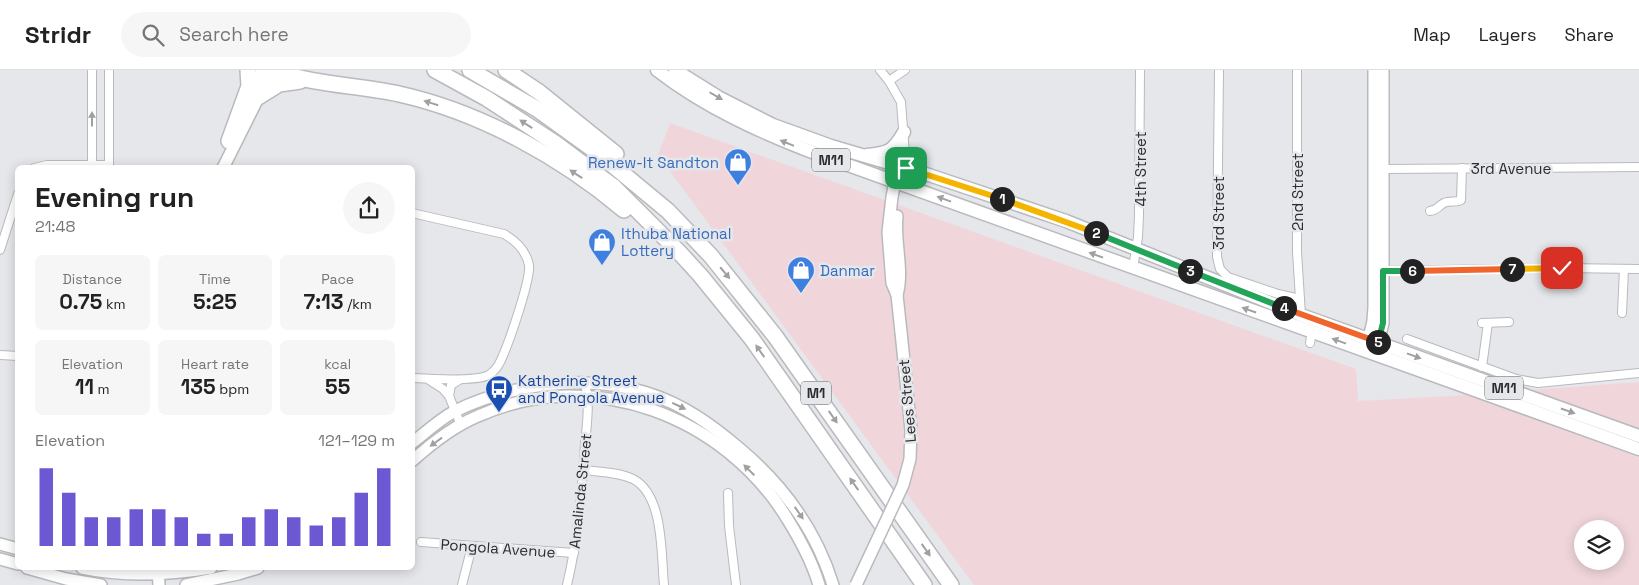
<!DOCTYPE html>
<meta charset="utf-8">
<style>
:root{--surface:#fff;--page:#f6f6f6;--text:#222;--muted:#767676;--line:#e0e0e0;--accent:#6c58d2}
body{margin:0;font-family:"Space Grotesk",sans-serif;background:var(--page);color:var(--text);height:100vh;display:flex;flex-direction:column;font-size:19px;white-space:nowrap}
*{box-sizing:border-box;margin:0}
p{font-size:16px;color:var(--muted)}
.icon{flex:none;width:28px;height:28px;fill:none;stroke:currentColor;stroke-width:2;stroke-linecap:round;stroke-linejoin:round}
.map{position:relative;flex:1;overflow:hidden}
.sheet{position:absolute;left:15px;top:95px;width:400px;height:405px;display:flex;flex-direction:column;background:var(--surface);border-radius:8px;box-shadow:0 2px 12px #0003}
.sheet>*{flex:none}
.fabs{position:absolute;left:1574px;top:450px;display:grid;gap:10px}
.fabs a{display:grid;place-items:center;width:50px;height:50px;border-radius:50%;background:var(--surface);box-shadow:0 2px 12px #0003;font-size:25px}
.pin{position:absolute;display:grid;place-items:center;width:42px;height:42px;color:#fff;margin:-21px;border-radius:10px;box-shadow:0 2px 8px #0006}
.km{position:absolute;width:25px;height:25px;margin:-12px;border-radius:50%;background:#222;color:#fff;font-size:14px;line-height:25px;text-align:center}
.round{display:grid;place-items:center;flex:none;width:52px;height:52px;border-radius:26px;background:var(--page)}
.headline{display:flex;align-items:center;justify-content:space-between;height:85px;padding:0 20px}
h1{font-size:28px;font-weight:700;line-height:38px}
.figures{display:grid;grid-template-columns:repeat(3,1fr);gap:8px;height:85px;padding:5px 20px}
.figures div{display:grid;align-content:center;border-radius:8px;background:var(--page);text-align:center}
.figures b{font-size:21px;font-weight:700}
.figures small{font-size:14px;font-weight:400}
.figures p{font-size:14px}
.chart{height:140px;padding:10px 20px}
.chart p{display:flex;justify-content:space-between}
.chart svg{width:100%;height:90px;margin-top:5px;stroke:var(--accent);stroke-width:6}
header{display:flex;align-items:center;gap:30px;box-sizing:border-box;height:70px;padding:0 25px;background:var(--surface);border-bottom:1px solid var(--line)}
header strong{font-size:24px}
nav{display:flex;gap:28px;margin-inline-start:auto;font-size:18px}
.search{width:350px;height:45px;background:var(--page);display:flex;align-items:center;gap:12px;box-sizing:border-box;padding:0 18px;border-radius:28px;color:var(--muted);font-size:19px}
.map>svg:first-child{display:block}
.industrial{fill:#f0d6db;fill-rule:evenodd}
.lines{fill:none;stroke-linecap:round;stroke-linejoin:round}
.street-casing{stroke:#b9babe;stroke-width:10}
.secondary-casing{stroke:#b9babe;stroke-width:14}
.primary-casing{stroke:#b9babe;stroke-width:15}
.highway-casing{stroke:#b9babe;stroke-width:18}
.street{stroke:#fff;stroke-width:8}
.secondary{stroke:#fff;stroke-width:11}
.primary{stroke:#fff;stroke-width:12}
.highway{stroke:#fff;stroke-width:15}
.secondary-bridge-casing{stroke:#b9babe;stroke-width:14;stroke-linecap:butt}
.secondary-bridge{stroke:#fff;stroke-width:11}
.oneway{fill:#a0a0a0}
.split-1-casing{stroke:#fff;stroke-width:10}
.split-2-casing{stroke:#fff;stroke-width:10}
.split-3-casing{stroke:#fff;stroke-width:10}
.split-4-casing{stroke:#fff;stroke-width:10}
.split-5-casing{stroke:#fff;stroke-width:10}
.split-6-casing{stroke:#fff;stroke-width:10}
.split-7-casing{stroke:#fff;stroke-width:10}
.split-8-casing{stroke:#fff;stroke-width:10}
.split-1{stroke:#f5b400;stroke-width:6}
.split-2{stroke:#f5b400;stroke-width:6}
.split-3{stroke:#22a559;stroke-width:6}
.split-4{stroke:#22a559;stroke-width:6}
.split-5{stroke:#f0652b;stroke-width:6}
.split-6{stroke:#22a559;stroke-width:6}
.split-7{stroke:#f0652b;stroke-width:6}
.split-8{stroke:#f5b400;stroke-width:6}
.labels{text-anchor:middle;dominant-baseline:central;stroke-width:5;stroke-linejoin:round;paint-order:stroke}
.shield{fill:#e6e7eb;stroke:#636466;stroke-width:1}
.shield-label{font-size:14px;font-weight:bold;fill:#2b2c2d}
.shop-label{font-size:15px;fill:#366cbe;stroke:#e6e7eb;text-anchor:start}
.street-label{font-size:15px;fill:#2b2c2d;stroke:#e6e7eb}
.transit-label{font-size:15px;fill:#164399;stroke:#e6e7eb;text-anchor:start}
</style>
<header>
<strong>Stridr</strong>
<div class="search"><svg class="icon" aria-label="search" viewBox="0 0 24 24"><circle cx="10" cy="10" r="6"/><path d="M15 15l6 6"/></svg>Search here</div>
<nav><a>Map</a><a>Layers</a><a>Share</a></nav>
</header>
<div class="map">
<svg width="1639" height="515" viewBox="0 0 1639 515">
<rect width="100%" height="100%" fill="#e6e7eb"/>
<path class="industrial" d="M670,53L1356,299L1358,331L1449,326L1639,312V515H974L658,85ZM1582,459H1615V491H1582Z"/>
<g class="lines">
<g class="street-casing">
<g id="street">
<path d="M92,0V98"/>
<path d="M880,0L889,11L901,32L906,98"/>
<path d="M1219,0L1217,187L1220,199L1228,207L1278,224L1300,229"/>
<path d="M1297,0V182L1301,245"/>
<path d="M889,11L905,0"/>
<path d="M34,98L47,95H109"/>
<path d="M109,98V0"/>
<path d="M1383,99L1639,97"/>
<path d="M1430,141C1438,140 1438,136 1444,133C1450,130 1456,133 1461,130L1462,98"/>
<path d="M412,143L504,164C516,171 526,180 529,195C531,210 507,279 499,294C497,298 493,302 489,305C475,312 429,309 412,308"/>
<path d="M0,180L18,124"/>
<path d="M1133,198L1138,167L1139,145L1140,0"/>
<path d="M1383,201L1563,198L1639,199"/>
<path d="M1622,243L1624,199"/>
<path d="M1482,253L1509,252"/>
<path d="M1407,269L1516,309L1538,313L1639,303"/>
<path d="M1310,273L1312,261"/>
<path d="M0,285L18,286"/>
<path d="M1482,297L1488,253"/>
<path d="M429,310L443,319L449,326"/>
<path d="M459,310L451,315L449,326L461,355"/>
<path d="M584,400C600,402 618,402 633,409C664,425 661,484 664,515"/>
<path d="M728,423L729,456L736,515"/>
<path d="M421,472L574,483"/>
<path d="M462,515L472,476"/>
<path d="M567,515C578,469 582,421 585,374C587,353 590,333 585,313"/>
</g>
</g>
<g class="secondary-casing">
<g id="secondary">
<path d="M252,23L262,0"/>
<path d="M898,96L892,127L888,162L892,213L897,225L901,262"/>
<path d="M223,98L272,0"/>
<path d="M897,146C894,172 904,200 897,225"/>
<path d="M1367,277L1373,251L1374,237V0"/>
<path d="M1376,280L1383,253V0"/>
<path d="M412,373C425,363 440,349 455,341C511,314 587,303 647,323C683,334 712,355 740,379C784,416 816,460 833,515"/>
<path d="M412,391C432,373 454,356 478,346C592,295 725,346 788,450C801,471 812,491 819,515"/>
<path d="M0,474L18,479"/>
<path d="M0,489L18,494"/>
<path d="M27,498L66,509L101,515"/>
<path d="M82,498C124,507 168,505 211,498"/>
<path d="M158,498L159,515"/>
<path d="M186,515L238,504L258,498"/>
</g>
</g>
<g class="primary-casing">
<g id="primary">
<path d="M657,0C706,38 762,63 820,85L1639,379"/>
<path d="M675,0L720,28L773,55L831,76L923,103L1066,151L1301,245L1639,366"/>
<path d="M867,85C889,83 893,81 904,62"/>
</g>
</g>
<g class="highway-casing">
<g id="highway">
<path d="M273,0C313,15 357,15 399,24C480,42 561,87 624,140"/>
<path d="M435,0L486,28L555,73L614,117L678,181L700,205L752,269L924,515"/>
<path d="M470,0L537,39L598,83L668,141L711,186L775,266L951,515"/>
<path d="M506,0L539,22L616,84"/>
<path d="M258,27L279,14L300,11"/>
<path d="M229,71L249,16L248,0"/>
</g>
</g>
<use href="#street" class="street"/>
<use href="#secondary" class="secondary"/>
<use href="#primary" class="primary"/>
<use href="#highway" class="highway"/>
<g class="secondary-bridge-casing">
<path id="secondary-bridge" d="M856,515L903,415L910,389L911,360L901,262"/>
</g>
<use href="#secondary-bridge" class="secondary-bridge"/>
</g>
<defs><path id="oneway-solid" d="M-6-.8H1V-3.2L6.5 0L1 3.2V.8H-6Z" transform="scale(1.25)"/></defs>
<g class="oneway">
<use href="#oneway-solid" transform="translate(716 26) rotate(30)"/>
<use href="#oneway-solid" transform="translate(431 33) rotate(-163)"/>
<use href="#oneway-solid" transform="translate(92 49) rotate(-90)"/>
<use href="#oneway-solid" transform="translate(526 54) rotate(-147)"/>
<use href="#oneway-solid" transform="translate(787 73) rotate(-158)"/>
<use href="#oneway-solid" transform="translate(576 104) rotate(-147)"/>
<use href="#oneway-solid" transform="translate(944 129) rotate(-160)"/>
<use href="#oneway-solid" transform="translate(1096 185) rotate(-160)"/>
<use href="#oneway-solid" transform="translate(725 203) rotate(50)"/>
<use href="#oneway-solid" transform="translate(1249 240) rotate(-161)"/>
<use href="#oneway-solid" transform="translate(1339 271) rotate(-160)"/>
<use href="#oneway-solid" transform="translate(760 281) rotate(-125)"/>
<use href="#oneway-solid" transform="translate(1414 286) rotate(20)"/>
<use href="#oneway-solid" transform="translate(679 336) rotate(25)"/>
<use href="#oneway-solid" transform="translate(1568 341) rotate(19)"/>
<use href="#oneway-solid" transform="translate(833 347) rotate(55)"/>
<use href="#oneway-solid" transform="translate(436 372) rotate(144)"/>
<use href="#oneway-solid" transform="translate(749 400) rotate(-135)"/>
<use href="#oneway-solid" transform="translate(854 414) rotate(-125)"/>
<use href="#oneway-solid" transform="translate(799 443) rotate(55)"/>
<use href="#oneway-solid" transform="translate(926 480) rotate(55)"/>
</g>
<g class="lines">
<g class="split-1-casing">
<path id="split-1" d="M906,98L1002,129"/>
</g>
<g class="split-2-casing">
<path id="split-2" d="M1002,129L1096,163"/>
</g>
<g class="split-3-casing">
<path id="split-3" d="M1096,163L1190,201"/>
</g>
<g class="split-4-casing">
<path id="split-4" d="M1190,201L1284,238"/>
</g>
<g class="split-5-casing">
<path id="split-5" d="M1284,238L1378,272"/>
</g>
<g class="split-6-casing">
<path id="split-6" d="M1378,272L1383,253V201H1412"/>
</g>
<g class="split-7-casing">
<path id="split-7" d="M1412,201L1512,199"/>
</g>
<g class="split-8-casing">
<path id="split-8" d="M1512,199L1562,198"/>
</g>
<use href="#split-1" class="split-1"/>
<use href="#split-2" class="split-2"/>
<use href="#split-3" class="split-3"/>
<use href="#split-4" class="split-4"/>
<use href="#split-5" class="split-5"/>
<use href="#split-6" class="split-6"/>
<use href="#split-7" class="split-7"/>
<use href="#split-8" class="split-8"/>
</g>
<defs>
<g id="shop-pin" transform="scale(1.4375)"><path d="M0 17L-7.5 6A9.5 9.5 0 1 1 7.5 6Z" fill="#3f7fe0" stroke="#e6e7eb"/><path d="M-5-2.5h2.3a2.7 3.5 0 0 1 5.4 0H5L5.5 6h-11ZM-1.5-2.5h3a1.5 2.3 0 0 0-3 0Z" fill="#fff"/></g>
<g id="bus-pin" transform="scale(1.4375)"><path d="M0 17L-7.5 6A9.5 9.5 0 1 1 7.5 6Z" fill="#1a4fb4" stroke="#e6e7eb"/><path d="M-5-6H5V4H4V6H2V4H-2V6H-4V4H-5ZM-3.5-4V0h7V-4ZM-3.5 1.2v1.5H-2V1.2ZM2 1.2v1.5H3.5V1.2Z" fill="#fff"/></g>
</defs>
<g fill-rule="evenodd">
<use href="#shop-pin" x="738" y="92"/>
<use href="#shop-pin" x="602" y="172"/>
<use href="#shop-pin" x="801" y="200"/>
<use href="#bus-pin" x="499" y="319"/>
</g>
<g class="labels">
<g class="shield">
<rect x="812" y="78.5" width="38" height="23" rx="4"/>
<rect x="1485" y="306.5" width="38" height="23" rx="4"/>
<rect x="801" y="311.5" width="30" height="23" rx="4"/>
</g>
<g class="shield-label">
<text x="831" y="90">M11</text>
<text x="1504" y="318">M11</text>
<text x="816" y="323">M1</text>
</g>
<g class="shop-label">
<text x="719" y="92" text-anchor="end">Renew-It Sandton</text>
<text x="621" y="163">Ithuba National<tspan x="621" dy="17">Lottery</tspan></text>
<text x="820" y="200">Danmar</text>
</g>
<g class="street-label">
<text x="1511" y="98">3rd Avenue</text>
<text transform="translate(1140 99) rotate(-90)">4th Street</text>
<text transform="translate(1297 122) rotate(-90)">2nd Street</text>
<text transform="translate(1218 143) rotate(-90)">3rd Street</text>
<text transform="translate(907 331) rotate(-95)">Lees Street</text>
<text transform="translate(580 421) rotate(-84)">Amalinda Street</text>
<text transform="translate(498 478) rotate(4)">Pongola Avenue</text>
</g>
<g class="transit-label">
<text x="518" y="310">Katherine Street<tspan x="518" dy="17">and Pongola Avenue</tspan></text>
</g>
</g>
</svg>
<div class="fabs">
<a><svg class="icon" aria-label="layers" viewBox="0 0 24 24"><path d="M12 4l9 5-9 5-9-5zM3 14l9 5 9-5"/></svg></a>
</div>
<div class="pin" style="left:906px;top:98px;background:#1e9e55"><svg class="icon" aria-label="arrive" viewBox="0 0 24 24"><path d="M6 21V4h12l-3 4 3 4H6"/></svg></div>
<div class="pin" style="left:1562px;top:198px;background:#d93025"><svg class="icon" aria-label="check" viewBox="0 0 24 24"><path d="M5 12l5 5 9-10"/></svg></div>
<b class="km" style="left:1002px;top:129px">1</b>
<b class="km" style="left:1096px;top:163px">2</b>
<b class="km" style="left:1190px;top:201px">3</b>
<b class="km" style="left:1284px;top:238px">4</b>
<b class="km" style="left:1378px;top:272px">5</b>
<b class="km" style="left:1412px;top:201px">6</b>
<b class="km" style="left:1512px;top:199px">7</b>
<section class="sheet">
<div class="headline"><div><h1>Evening run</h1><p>21:48</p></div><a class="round"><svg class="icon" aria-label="share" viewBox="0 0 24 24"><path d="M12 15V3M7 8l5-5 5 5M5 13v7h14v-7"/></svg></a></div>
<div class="figures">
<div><p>Distance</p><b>0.75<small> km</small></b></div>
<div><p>Time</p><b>5:25</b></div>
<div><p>Pace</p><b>7:13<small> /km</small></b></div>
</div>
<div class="figures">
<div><p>Elevation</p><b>11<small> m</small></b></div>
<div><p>Heart rate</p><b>135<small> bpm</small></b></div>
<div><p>kcal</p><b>55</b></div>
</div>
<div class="chart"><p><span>Elevation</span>121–129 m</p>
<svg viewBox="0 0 160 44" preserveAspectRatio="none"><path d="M5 44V6M15 44V18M25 44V30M35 44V30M45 44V26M55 44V26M65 44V30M75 44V38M85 44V38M95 44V30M105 44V26M115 44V30M125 44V34M135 44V30M145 44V18M155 44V6"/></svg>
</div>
</section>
</div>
